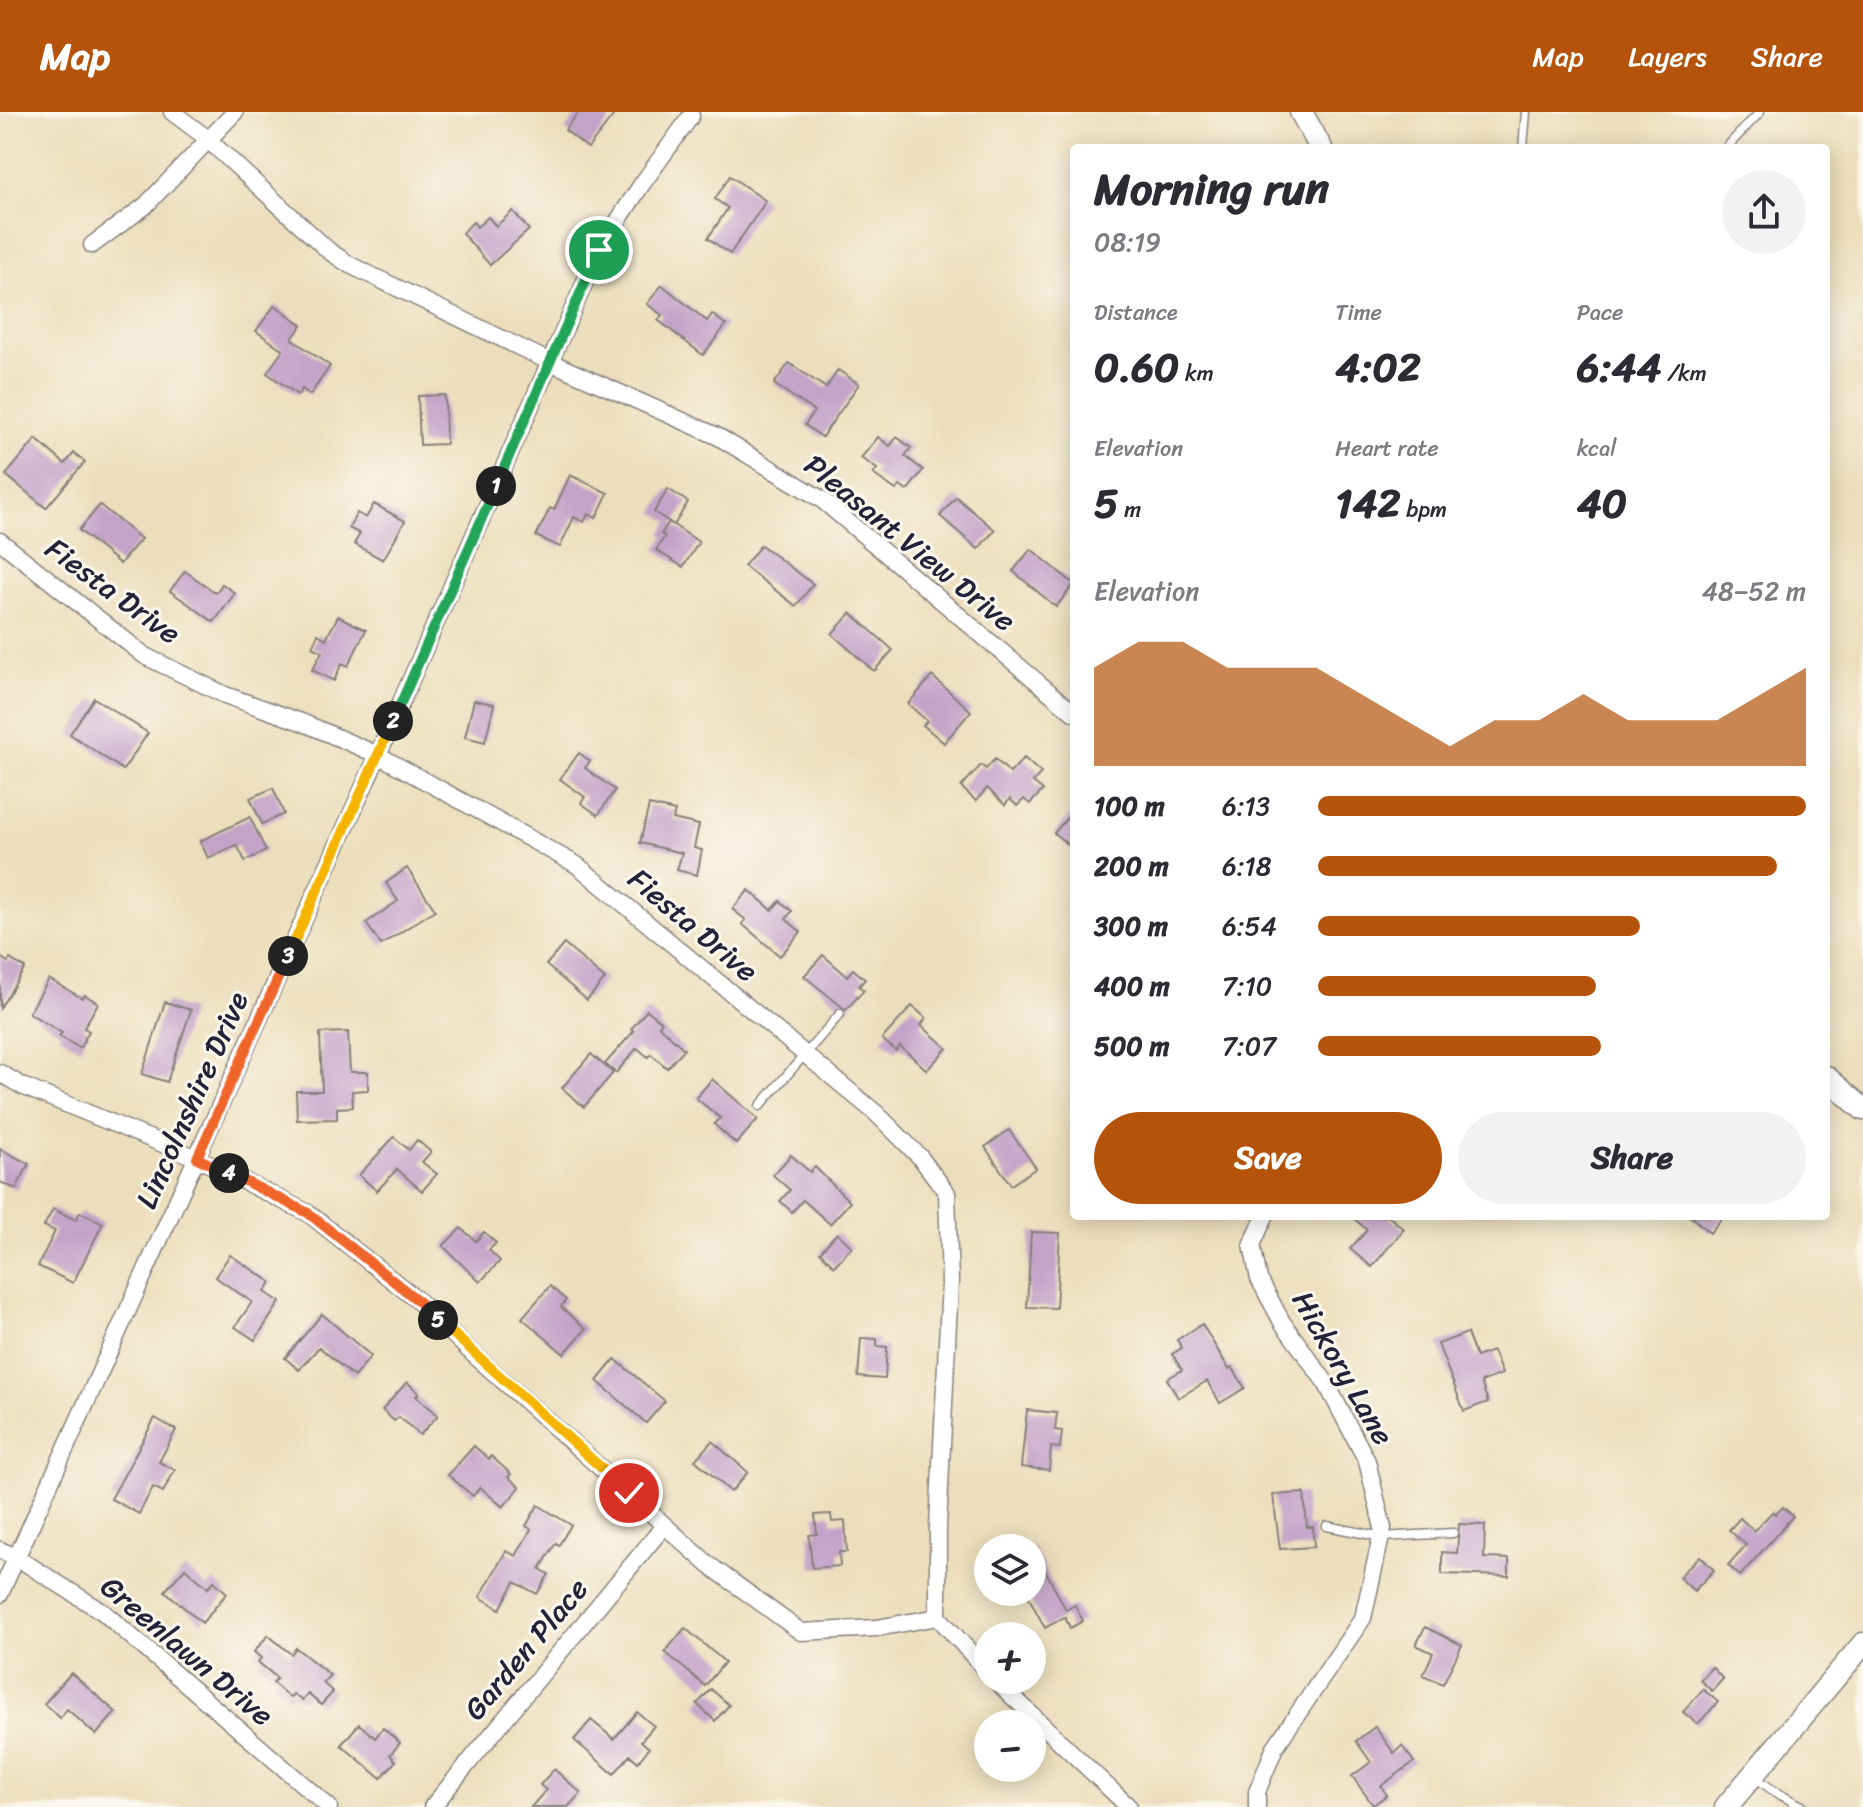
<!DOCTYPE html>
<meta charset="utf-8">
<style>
:root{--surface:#fff;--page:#f2f2f3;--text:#2b2b33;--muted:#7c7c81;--accent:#b45309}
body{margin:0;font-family:Sriracha,sans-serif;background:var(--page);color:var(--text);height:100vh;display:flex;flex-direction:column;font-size:30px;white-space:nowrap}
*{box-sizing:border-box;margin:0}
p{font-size:26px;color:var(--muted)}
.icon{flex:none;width:44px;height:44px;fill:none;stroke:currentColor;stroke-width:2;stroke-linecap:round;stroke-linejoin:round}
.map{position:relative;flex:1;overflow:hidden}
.drawer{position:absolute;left:1070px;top:32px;width:760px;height:1076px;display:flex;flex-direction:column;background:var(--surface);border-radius:8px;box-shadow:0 4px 20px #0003}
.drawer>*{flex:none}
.buttons{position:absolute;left:974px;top:1422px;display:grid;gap:16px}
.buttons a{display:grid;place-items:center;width:72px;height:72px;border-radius:50%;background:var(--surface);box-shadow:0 4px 20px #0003;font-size:40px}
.pin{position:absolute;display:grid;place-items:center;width:68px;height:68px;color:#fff;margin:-34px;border:4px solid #fff;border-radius:50%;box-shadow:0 2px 8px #0007}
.km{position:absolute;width:40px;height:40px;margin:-20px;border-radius:50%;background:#222;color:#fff;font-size:22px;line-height:40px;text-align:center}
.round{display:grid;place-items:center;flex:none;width:84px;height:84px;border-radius:42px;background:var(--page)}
.head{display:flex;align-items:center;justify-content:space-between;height:136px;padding:0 24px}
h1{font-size:44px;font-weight:800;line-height:60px}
.stats{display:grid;grid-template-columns:repeat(3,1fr);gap:12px;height:136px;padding:8px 24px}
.stats div{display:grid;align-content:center}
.stats b{font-size:40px;font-weight:800}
.stats small{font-size:22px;font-weight:400}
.stats p{font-size:22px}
.chart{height:224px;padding:16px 24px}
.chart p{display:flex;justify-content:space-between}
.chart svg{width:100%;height:144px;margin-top:8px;fill:var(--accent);opacity:.7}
.button{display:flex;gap:16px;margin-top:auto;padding:16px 24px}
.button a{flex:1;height:92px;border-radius:48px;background:var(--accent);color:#fff;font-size:32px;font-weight:800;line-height:92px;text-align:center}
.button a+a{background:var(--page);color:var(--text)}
ul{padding:0 24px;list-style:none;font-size:26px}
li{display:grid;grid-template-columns:128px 96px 1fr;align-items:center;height:60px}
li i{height:20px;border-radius:10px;background:var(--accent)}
header{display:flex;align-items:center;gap:48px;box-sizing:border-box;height:112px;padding:0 40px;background:var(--accent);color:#fff}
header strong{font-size:38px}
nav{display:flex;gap:44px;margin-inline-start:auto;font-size:28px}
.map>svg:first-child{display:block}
.building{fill:#c4a3c9}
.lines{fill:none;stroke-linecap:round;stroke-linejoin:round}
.lane-casing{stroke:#87807c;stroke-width:11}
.street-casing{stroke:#87807c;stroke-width:19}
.secondary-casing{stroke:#87807c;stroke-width:25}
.lane{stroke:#fff;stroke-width:8}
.street{stroke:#fff;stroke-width:16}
.secondary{stroke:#fff;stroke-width:22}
.split-1-casing{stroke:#fff;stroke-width:16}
.split-2-casing{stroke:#fff;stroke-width:16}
.split-3-casing{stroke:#fff;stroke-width:16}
.split-4-casing{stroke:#fff;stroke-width:16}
.split-5-casing{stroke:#fff;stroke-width:16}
.split-6-casing{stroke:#fff;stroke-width:16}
.split-1{stroke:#22a559;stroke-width:10}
.split-2{stroke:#22a559;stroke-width:10}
.split-3{stroke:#f5b400;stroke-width:10}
.split-4{stroke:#f0652b;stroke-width:10}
.split-5{stroke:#f0652b;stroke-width:10}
.split-6{stroke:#f5b400;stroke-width:10}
.labels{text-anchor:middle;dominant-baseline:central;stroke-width:6;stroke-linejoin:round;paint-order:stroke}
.street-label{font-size:30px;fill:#22223b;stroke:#fbf7ec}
</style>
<header>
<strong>Map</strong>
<nav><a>Map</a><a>Layers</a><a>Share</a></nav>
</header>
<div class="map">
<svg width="1863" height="1695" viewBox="0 0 1863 1695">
<rect width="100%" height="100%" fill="#fbf7ec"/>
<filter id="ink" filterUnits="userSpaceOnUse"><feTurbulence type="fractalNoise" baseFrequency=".0125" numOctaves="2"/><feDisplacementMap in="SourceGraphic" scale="16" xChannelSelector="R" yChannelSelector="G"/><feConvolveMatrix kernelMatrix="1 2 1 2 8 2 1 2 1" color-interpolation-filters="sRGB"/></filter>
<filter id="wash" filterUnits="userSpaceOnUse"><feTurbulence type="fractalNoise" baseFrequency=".006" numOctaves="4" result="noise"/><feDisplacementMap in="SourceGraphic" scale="32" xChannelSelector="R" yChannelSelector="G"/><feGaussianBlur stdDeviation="1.8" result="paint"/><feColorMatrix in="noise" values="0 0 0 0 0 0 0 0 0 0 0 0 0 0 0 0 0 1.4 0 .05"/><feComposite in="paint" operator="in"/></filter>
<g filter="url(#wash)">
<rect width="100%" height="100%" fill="#ecdebc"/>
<g id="blocks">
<g class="building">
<path d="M579,0H616L588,36L565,18Z"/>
<path d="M730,64L766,89L730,142L708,126L728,96L715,87Z"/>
<path d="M513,99L529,118L490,153L462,121L473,110L477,115L488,105L496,114Z"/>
<path d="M662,173L707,209L712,202L726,213L703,243L658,208L662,203L647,192Z"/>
<path d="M275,193L302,213L292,227L330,254L310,283L302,277L298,283L267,261L283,238L256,219Z"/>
<path d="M789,251L826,276L838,258L859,272L822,325L805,313L814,299L774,272Z"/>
<path d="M445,283L446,332L420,333L418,284Z"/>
<path d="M878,325L890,334L897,325L911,336L905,344L923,358L907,379L900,374L896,378L873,362L877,357L861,346Z"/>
<path d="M36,327L65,352L74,341L85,350L46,396L6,363Z"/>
<path d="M570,363L608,381L596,406L588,402L584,410L574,405L560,435L536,424L550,396L554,398Z"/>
<path d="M668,377L688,390L674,413L654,400Z"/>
<path d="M956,385L995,418L978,437L940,404Z"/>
<path d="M374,392L405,409L383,448L354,432L360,422L349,416L357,401L366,406Z"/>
<path d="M100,393L141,427L120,452L79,418Z"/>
<path d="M669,410L699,430L683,455L656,438L665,424L661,422Z"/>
<path d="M761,433L813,472L796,494L744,454Z"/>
<path d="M1031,437L1074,472L1056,495L1013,459Z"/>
<path d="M185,459L216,481L222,472L235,481L214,510L170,479Z"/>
<path d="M851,501L893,538L874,559L832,522Z"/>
<path d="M338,504L366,518L348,554L342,551L334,569L312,558L322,540L312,535L318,522L326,527Z"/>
<path d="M932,564L971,599L944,631L923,613L927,609L908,592Z"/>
<path d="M94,586L148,621L123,658L70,622Z"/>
<path d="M474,588L494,592L485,630L465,625Z"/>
<path d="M579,641L590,649L585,656L615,678L598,703L581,691L585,685L560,667Z"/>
<path d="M1024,646L1041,661L1033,670L1043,678L1030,692L1024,687L1017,694L1010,687L1005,693L987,676L976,689L961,675L981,653L986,657L995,647L1010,661Z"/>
<path d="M273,676L284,702L262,712L250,686Z"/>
<path d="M649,693L675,699L673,707L699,713L694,736L702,738L697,763L677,758L682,741L640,731Z"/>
<path d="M1074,698V738L1054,721Z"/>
<path d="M250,705L266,739L245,749L237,733L208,746L200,729Z"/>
<path d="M407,756L435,798L381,833L366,811L398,789L386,771Z"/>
<path d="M749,778L772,798L780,789L792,799L786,807L801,820L780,844L742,812L746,808L732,797Z"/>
<path d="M564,832L605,867L587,888L546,853Z"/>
<path d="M823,843L847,864L853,857L865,867L859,874L864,878L846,898L804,864Z"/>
<path d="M0,845L8,850L10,847L25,856L0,896Z"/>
<path d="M49,867L82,886L85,883L98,891L84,916L89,919L80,936L59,924L62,921L29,901Z"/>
<path d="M165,890L191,898L167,970L142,962Z"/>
<path d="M912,894L926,906L921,913L947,936L927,958L900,934L896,939L882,927Z"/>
<path d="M647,898L662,910L659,914L684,937L667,956L651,942L648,945L637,936L616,961L605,952L634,919L631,917Z"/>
<path d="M348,920L350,960H368V978L352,979L353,995L337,996V1007L297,1008L296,979H322L320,921Z"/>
<path d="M591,942L613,961L584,995L562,976Z"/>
<path d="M712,967L758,1007L736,1032L714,1012L720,1006L696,986Z"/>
<path d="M1009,1018L1036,1056L1011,1073L985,1035Z"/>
<path d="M394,1025L409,1038L417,1028L431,1040L422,1050L437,1062L422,1079L397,1057L377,1079L359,1063Z"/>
<path d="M0,1037L29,1052L16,1077L0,1070Z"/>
<path d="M791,1043L810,1060L815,1055L850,1090L830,1112L803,1088L792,1100L780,1089L790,1078L773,1063Z"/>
<path d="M53,1097L76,1108L80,1100L103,1111L73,1171L38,1154L55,1119L44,1114Z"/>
<path d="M1351,1104H1388L1404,1117L1372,1155L1350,1137L1367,1118Z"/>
<path d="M1690,1104H1724L1710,1121Z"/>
<path d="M461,1116L476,1129L484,1120L496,1131L489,1138L500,1149L480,1170L443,1134Z"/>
<path d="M1031,1120L1060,1121L1056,1196L1027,1195Z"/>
<path d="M837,1121L852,1135L834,1154L820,1140Z"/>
<path d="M230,1143L271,1170L265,1180L280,1190L255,1228L235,1215L252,1190L215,1165Z"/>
<path d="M550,1174L566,1188L561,1195L586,1217L564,1242L522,1206Z"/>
<path d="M322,1202L371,1244L354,1265L319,1235L299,1258L285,1246Z"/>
<path d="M1202,1212L1229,1257L1232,1255L1245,1276L1220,1291L1207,1269L1178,1286L1167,1267L1182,1258L1172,1242L1182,1236L1177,1228Z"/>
<path d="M1467,1221L1476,1245L1493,1239L1502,1262L1481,1270L1488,1290L1464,1299L1438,1232Z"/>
<path d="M861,1226L877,1227V1234L887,1235L885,1267L858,1265Z"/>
<path d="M615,1247L665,1289L646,1311L597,1269Z"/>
<path d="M407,1270L419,1281L416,1284L438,1303L420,1323L399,1305L394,1309L382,1298Z"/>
<path d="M1027,1298L1057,1301L1055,1318L1062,1319L1060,1336L1051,1335L1049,1358L1021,1355Z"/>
<path d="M155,1306L176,1318L159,1350L175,1358L163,1380L153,1375L139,1402L111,1387Z"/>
<path d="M712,1329L748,1360L731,1380L695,1348Z"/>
<path d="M474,1334L489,1347L491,1344L511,1362L508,1365L520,1375L503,1395L480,1375L473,1384L448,1363Z"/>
<path d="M1304,1381L1307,1415H1313L1314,1435L1280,1437L1273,1383Z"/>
<path d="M538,1393L571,1413L559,1433L556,1431L540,1457L549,1462L537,1482L515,1470L500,1497L480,1485L506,1439L516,1444L531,1417L526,1414Z"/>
<path d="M1783,1395L1793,1404L1740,1464L1728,1453L1746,1433L1729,1418L1740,1406L1754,1419L1773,1399L1776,1402Z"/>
<path d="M831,1402L832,1410L845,1409L847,1440H839L840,1454L812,1456L809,1423L817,1422L815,1403Z"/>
<path d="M1459,1412L1485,1413L1484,1446L1509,1447V1464L1442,1462V1440L1457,1441Z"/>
<path d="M1032,1433L1066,1498L1075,1493L1083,1509L1070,1516L1065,1505L1045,1516L1026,1480H1032Z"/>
<path d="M1700,1444L1714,1458L1694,1479L1679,1465Z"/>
<path d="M185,1456L208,1476L214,1469L227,1481L202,1511L165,1479Z"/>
<path d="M1425,1515L1462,1533L1443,1572L1423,1563L1433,1541L1416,1533Z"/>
<path d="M685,1516L725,1550L705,1574L665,1540Z"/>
<path d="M268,1523L291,1542L296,1536L330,1563L323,1571L333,1580L321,1593L308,1582L302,1589L293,1582L290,1586L273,1571L277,1566L258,1550L261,1546L254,1540Z"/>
<path d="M1712,1555L1723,1567L1712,1579L1700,1568Z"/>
<path d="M71,1561L116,1600L96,1623L67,1597L60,1606L44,1592Z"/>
<path d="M711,1577L729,1593L715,1609L697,1592Z"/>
<path d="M1703,1577L1718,1590L1698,1612L1683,1600Z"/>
<path d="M637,1600L654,1614L641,1629L649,1636L638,1650L630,1643L614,1662L574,1628L591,1608L614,1627Z"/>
<path d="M359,1612L375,1626L383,1616L400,1631L390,1643L396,1649L381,1666L341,1633Z"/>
<path d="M1375,1615L1394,1641L1402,1634L1414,1650L1381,1674L1387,1683L1373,1693L1352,1664L1371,1650L1356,1629Z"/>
<path d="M554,1657L581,1681L568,1695H531L546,1678L540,1673Z"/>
</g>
</g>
</g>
<g filter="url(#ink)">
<use href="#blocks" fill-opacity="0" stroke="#87807c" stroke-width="2"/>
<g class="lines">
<g class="lane-casing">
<g id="lane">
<path d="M1523,36L1526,0"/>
<path d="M1726,36L1760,0"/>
<path d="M760,994L840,902"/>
<path d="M1327,1414L1382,1425L1453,1421"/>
<path d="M1754,1664L1775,1680L1804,1695"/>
</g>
</g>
<g class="street-casing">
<g id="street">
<path d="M172,0L204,24L329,139L350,153L550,250L717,324L821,387L1074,601"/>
<path d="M92,133L145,94L235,0"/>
<path d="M0,429L145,544L225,583L304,611L378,643L577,753L877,1002L920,1045L947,1081L950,1170L938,1415V1505"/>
<path d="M0,961L22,974L197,1046L308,1101L416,1187L473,1242L709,1453L801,1520L877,1516L938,1505"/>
<path d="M0,1438L16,1445L103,1500L329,1695"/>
<path d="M0,1482L378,643L599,138L642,72L691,4"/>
<path d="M938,1505L988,1560"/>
<path d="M995,1568L1129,1695"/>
<path d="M432,1695L664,1414"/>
<path d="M1257,1695V1680L1275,1635L1363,1506L1383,1416L1367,1349L1326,1271L1282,1210L1259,1167L1252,1133L1265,1104"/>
</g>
</g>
<g class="secondary-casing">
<g id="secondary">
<path d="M1301,0L1321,36"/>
<path d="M1826,965L1863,997"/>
<path d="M1726,1695L1863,1532"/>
</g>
</g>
<use href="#lane" class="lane"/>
<use href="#street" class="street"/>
<use href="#secondary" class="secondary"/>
</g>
</g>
<g class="lines" filter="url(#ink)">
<g class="split-1-casing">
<path id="split-1" d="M496,374L599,138"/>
</g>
<g class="split-2-casing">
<path id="split-2" d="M393,609L496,374"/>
</g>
<g class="split-3-casing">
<path id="split-3" d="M288,844L393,609"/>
</g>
<g class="split-4-casing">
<path id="split-4" d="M229,1061L197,1046L288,844"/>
</g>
<g class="split-5-casing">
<path id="split-5" d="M229,1061L308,1101L416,1187L438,1208"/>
</g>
<g class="split-6-casing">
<path id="split-6" d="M438,1208L629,1381"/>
</g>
<use href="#split-1" class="split-1"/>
<use href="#split-2" class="split-2"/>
<use href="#split-3" class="split-3"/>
<use href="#split-4" class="split-4"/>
<use href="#split-5" class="split-5"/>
<use href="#split-6" class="split-6"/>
</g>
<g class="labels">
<g class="street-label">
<text transform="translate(910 431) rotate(39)">Pleasant View Drive</text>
<text transform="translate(113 479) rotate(36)">Fiesta Drive</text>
<text transform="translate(693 813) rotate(40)">Fiesta Drive</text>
<text transform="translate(192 988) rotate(-66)">Lincolnshire Drive</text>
<text transform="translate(1343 1256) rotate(60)">Hickory Lane</text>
<text transform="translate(526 1537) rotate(-50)">Garden Place</text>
<text transform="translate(187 1539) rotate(40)">Greenlawn Drive</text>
</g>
</g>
</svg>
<div class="buttons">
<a><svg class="icon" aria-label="layers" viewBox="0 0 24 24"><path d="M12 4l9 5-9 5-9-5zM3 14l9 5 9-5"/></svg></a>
<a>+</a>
<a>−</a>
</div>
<div class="pin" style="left:599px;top:138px;background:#1e9e55"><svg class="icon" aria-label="arrive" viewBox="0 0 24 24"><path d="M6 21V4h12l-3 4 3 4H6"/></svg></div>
<div class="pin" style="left:629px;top:1381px;background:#d93025"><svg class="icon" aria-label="check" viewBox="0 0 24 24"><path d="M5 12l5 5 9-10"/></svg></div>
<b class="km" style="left:496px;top:374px">1</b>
<b class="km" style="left:393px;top:609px">2</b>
<b class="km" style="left:288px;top:844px">3</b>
<b class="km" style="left:229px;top:1061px">4</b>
<b class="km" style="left:438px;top:1208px">5</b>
<section class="drawer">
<div class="head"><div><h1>Morning run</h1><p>08:19</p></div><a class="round"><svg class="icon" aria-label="share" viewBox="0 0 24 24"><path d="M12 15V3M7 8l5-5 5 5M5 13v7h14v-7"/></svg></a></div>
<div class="stats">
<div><p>Distance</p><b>0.60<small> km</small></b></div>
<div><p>Time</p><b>4:02</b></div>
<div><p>Pace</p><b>6:44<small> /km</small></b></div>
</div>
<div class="stats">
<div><p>Elevation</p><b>5<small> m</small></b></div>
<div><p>Heart rate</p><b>142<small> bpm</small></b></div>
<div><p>kcal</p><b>40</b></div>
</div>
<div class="chart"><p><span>Elevation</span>48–52 m</p>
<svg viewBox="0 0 160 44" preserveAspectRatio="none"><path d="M0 44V14L10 6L20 6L30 14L40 14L50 14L60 22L70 30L80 38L90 30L100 30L110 22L120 30L130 30L140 30L150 22L160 14V44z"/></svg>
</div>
<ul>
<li><b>100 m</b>6:13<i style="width:100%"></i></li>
<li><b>200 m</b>6:18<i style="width:94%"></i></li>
<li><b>300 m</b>6:54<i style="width:66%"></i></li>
<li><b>400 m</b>7:10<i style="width:57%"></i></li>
<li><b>500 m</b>7:07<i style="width:58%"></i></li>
</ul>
<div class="button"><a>Save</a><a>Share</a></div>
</section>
</div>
